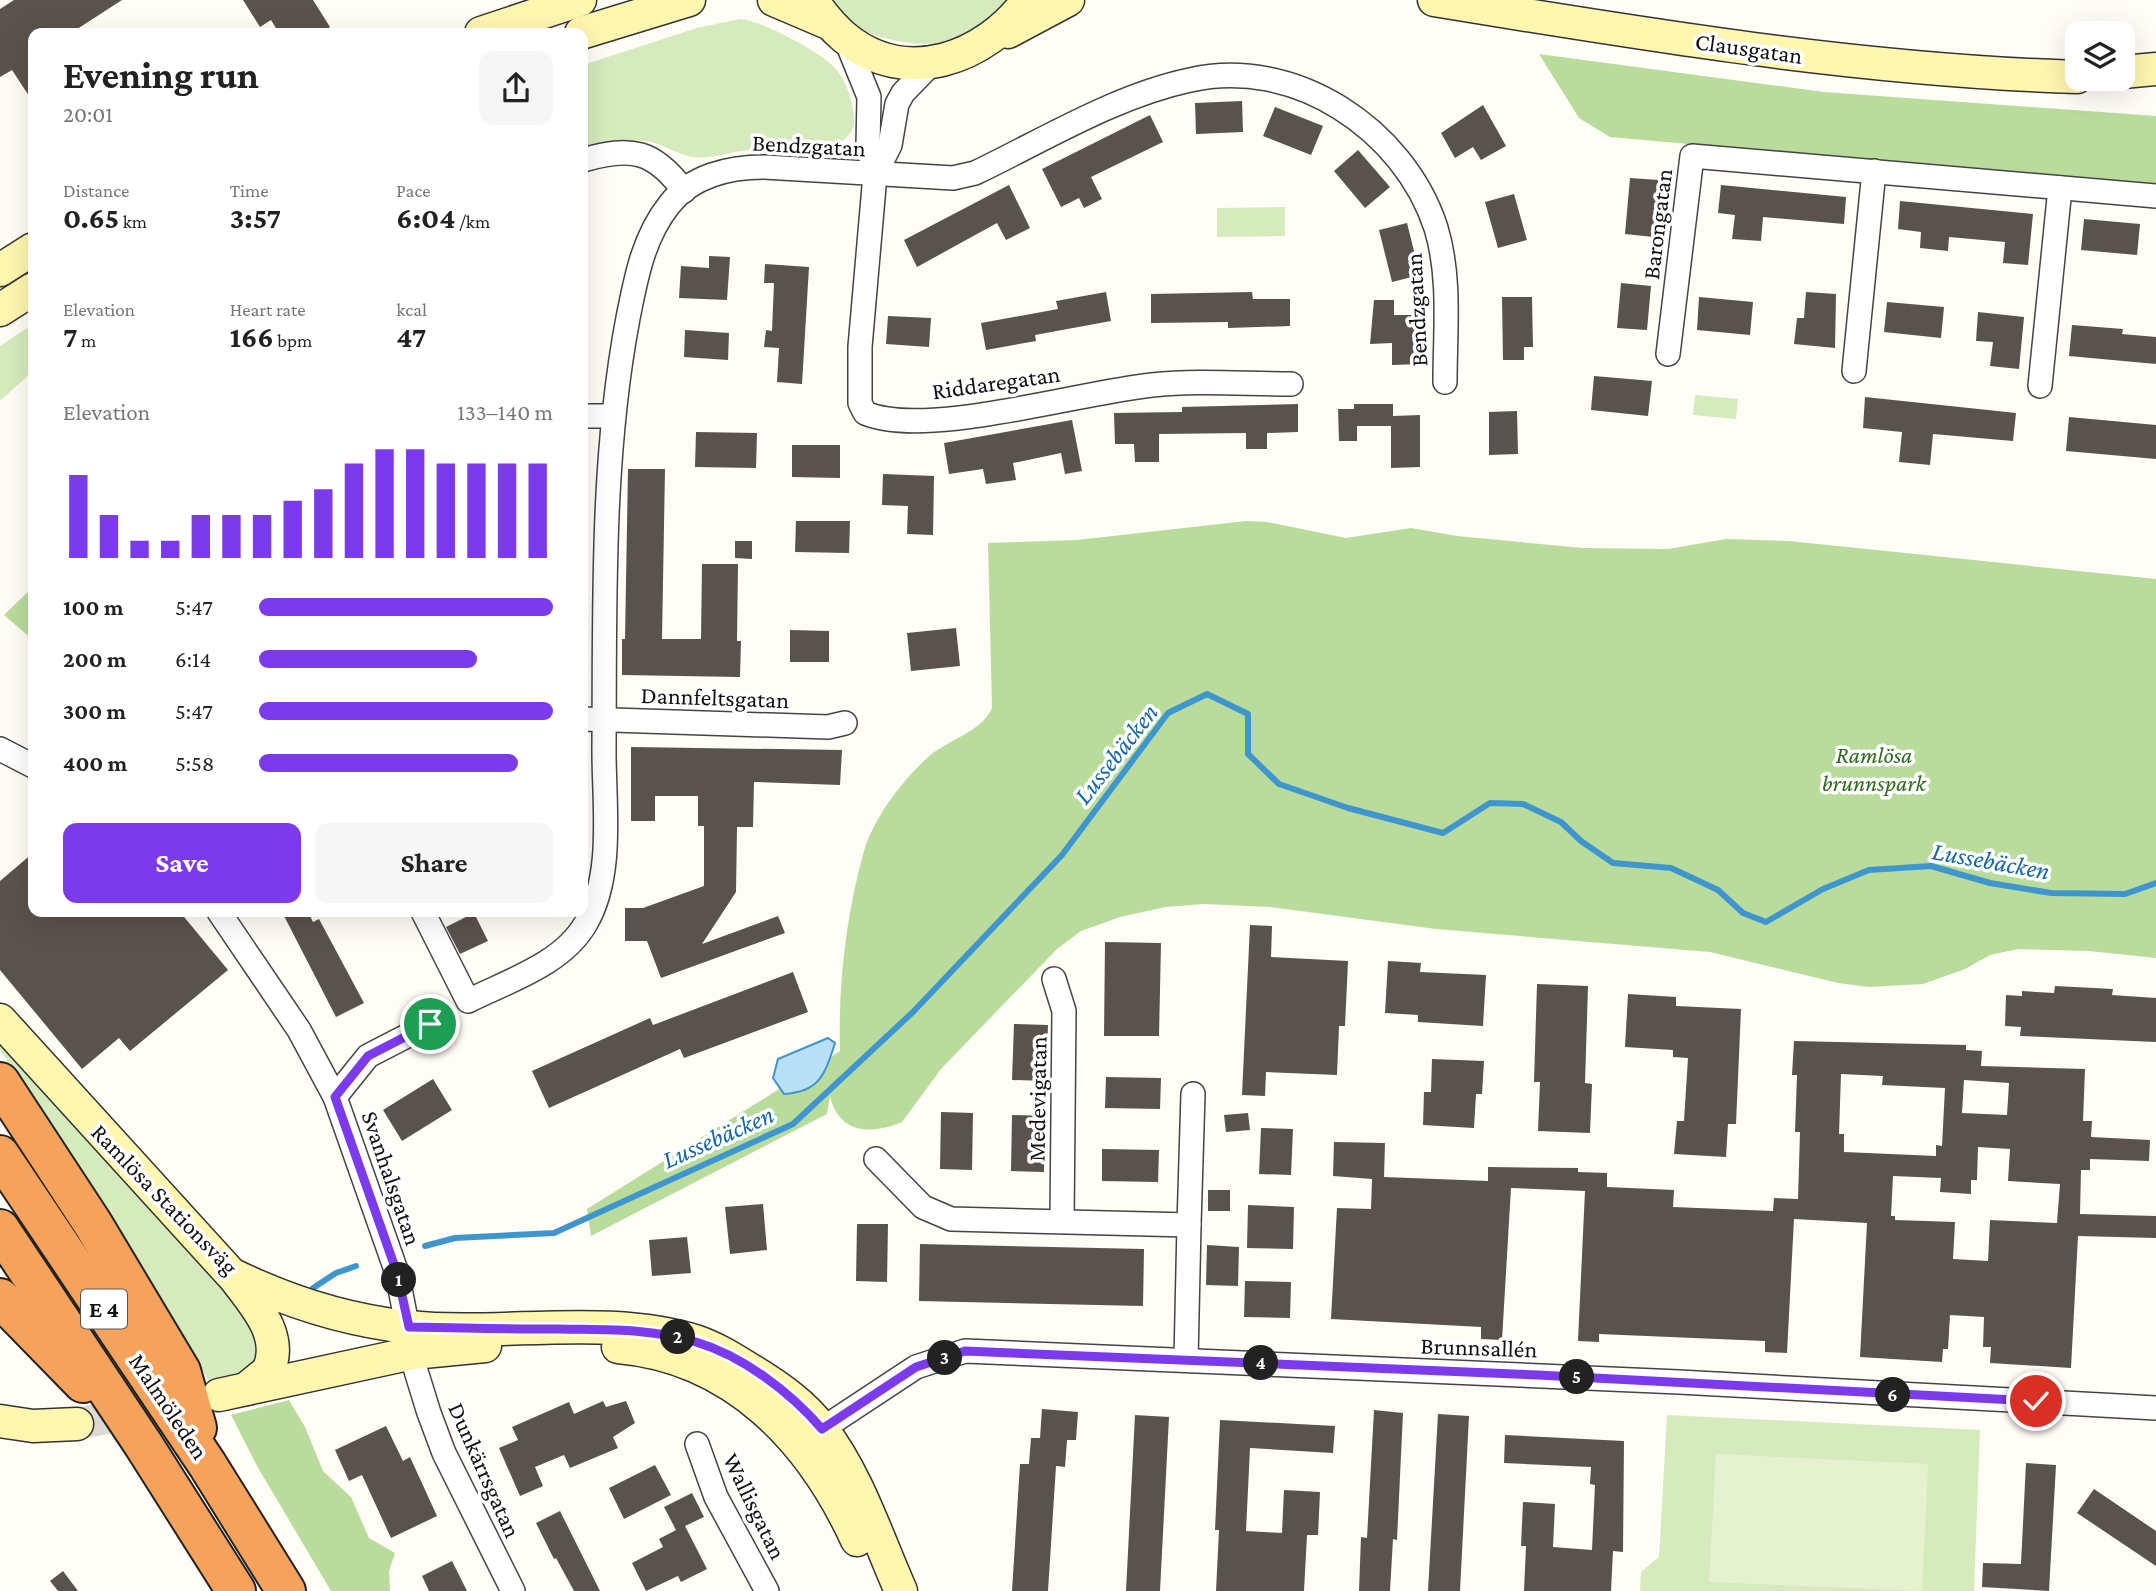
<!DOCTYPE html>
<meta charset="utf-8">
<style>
:root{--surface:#fff;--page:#f6f6f6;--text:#222;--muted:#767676;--accent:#7c3aed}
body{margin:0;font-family:"Crimson Pro",serif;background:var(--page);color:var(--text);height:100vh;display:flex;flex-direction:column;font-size:26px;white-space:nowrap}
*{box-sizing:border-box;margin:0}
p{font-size:23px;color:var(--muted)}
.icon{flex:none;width:38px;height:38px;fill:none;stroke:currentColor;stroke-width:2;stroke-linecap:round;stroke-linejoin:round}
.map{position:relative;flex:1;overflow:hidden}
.side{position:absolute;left:28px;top:28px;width:560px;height:889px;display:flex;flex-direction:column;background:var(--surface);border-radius:14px;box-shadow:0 7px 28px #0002}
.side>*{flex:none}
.controls{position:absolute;left:2065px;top:21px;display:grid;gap:14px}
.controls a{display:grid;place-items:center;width:70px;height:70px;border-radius:14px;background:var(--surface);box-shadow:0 7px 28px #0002;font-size:35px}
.pin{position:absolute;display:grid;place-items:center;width:60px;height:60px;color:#fff;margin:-30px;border:4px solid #fff;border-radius:50%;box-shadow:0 2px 7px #0007}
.km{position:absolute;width:35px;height:35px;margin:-18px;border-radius:50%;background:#222;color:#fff;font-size:19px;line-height:35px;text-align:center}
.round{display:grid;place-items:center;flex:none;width:74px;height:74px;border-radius:14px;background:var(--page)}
.summary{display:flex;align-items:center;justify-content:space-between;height:119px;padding:0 35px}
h1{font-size:38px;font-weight:700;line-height:52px}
.figures{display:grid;grid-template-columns:repeat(3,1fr);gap:10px;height:119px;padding:7px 35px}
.figures div{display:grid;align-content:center}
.figures b{font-size:30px;font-weight:700}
.figures small{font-size:19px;font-weight:400}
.figures p{font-size:19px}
.chart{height:196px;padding:14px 35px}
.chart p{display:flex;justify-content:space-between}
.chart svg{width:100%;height:126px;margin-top:7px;stroke:var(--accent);stroke-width:6}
.action{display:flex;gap:14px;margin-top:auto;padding:14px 35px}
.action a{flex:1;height:80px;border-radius:14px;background:var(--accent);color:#fff;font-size:28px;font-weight:700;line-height:80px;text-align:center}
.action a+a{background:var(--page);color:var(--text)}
ul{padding:0 35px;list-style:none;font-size:23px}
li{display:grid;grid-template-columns:112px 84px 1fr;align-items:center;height:52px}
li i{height:18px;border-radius:9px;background:var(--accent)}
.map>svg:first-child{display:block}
.green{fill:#d5ebbd}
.forest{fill:#b9dc9c}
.pitch{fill:#e6f2cf}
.water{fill:#b9e0f7;stroke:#3f96cf;stroke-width:2}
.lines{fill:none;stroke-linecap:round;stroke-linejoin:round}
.stream{stroke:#3f96cf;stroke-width:6}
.building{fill:#5a524d;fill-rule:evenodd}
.secondary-tunnel{stroke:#dbdad3;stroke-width:32;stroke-dasharray:32 16;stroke-linecap:butt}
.street-casing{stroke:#444;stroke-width:26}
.secondary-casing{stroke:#333;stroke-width:35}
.highway-casing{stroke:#222;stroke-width:42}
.street{stroke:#fff;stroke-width:23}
.secondary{stroke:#fff6b0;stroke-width:32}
.highway{stroke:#f5a25d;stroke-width:38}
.route-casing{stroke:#fff;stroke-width:14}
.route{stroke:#7c3aed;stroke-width:9}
.labels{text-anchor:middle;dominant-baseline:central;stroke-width:7;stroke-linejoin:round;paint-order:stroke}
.shield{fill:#fff;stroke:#585858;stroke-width:2}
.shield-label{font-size:23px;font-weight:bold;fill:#111}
.street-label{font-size:24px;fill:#111;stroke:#fff}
.park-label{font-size:24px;font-style:italic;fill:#2f6b1f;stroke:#fff}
.water-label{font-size:26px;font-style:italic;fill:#1768a6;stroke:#fff}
</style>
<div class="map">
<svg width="2156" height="1591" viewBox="0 0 2156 1591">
<rect width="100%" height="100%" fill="#fffdf5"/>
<g class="green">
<path d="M824,0H1016C1001,11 987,24 972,33C930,57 852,39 824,0Z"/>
<path d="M740,19C761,20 816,50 832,65C847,78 855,107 854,126C839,163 780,147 750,150C730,151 712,160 692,157C676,154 662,143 646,141C624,139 603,147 583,153V65L697,28Z"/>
<path d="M1285,207V236L1217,237V208Z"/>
<path d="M33,324V371L0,401V346Z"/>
<path d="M1695,395L1738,399L1736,419L1693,415Z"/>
<path d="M0,1036L241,1299L261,1356L251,1370L212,1386L95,1191L0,1050Z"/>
<path d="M1667,1415L1980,1430L1974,1591H1640L1641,1572L1659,1557Z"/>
</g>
<g class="forest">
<path d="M1539,54L1824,92L2156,116V186L1610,137L1579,118Z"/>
<path d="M1246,521L1267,522L1346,538L1411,528L1457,536L1583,548L1668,549L1726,539L1789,541L2156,579V958L2089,951L2018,949L1990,955L1965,969L1923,984L1869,987L1838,983L1710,952L1436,929L1270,907L1204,904L1166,907L1120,917L1081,931L1057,949L941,1069L902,1122C871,1135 839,1134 830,1096L827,1114L591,1236L587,1209L840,1051C838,986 846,914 864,851C874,818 901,782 926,759C946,740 982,732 992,708L988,543L1077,540Z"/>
<path d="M33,587V640L4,615Z"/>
<path d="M289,1400L305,1427L323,1471L351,1497L369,1538L395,1553L389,1571L390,1591H331L257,1466L231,1415Z"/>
</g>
<path class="pitch" d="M1716,1454L1928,1464L1922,1591L1709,1582Z"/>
<path class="water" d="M828,1038L835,1043C825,1074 820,1092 784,1094L773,1078L778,1059Z"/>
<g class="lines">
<g class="stream">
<path d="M425,1246L455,1238L554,1233L793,1124L913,1012L1062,855L1168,713L1207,694L1248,714V754L1279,784L1348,808L1443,833L1490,803L1523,804L1561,822L1581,841L1613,863L1671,868L1718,890L1743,913L1766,922L1823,889L1869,870L1931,866L1990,883L2051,893L2125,894L2156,883"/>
<path d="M313,1288L336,1273L356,1266"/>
</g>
</g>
<g class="building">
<path d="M14,0H122L71,33H33V102L12,70L0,77V9Z"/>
<path d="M243,0H313L330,27L321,33H279L271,20L260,27Z"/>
<path d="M1242,101L1243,132L1196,134L1195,103Z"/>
<path d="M1483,105L1506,146L1481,160L1473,147L1455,158L1441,133Z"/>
<path d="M1275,107L1323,126L1311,155L1263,136Z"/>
<path d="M1150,115L1163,142L1091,177L1102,199L1084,208L1079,198L1061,207L1042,169Z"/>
<path d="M1358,150L1390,187L1365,208L1334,171Z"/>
<path d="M1630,178L1659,180L1654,237L1625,234Z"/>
<path d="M1009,185L1030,228L1006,240L997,223L917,267L904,240Z"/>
<path d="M1721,185L1846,197L1844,224L1763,217L1761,241L1732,239L1735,215L1718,213Z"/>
<path d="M1514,194L1527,240L1498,248L1485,202Z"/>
<path d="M1900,201L2033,214L2028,265L2003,263L2005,242L1949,237L1948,251L1920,248L1921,232L1898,229Z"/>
<path d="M2084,219L2140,224L2137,255L2081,250Z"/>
<path d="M1407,223L1420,275L1392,282L1379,230Z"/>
<path d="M709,256L730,257L727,300L679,298L681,266L709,268Z"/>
<path d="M765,264L809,267L802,384L777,382L779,348L764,347L766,330L772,331L774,283H764Z"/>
<path d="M1621,283L1651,286L1647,330L1617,328Z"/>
<path d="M1106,292L1111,321L1035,335L1036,341L986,350L981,323L1058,309L1056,301Z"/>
<path d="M1252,292L1253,299H1290V326L1228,328V322L1151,323V294Z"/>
<path d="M1806,292L1836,294L1835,348L1794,344L1797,318H1804Z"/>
<path d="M1502,297H1532L1533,347H1524V360H1503Z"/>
<path d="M1699,297L1753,302L1750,335L1697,330Z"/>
<path d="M1374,300H1394V315H1421L1422,364L1392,365V343L1370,344Z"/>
<path d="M1887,302L1944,307L1941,338L1884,332Z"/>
<path d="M1978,312L2024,317L2019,369L1990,366L1993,342L1976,341Z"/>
<path d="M888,316L931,318L929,347L886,344Z"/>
<path d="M2072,325L2123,329L2122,334L2156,337V364L2069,356Z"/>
<path d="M685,330L729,333L728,360L684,357Z"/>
<path d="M1594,376L1652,381L1648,416L1591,410Z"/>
<path d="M1865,397L2016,413L2013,441L1933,434L1930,465L1899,462L1902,432L1863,428Z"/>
<path d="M1298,404V432L1267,433V449H1246V433L1159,434V462H1135L1134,444H1115L1114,413L1182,412V407Z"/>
<path d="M1354,404H1393V416L1420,415V467L1391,468V426H1357V441H1339L1338,409H1354Z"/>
<path d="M1517,411L1518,454L1489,455V412Z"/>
<path d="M2069,417L2156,425V459L2066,451Z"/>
<path d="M1072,420L1082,471L1065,474L1061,453L1013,463L1016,480L986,484L983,469L949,474L944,443Z"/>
<path d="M696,432L757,433L756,468L695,467Z"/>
<path d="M792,445H840V478L792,477Z"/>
<path d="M628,469H665L662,639H701L702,564H738L737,641H741L740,677L622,675V639H625Z"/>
<path d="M883,474L934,476L933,535L907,534L908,506L882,505Z"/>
<path d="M796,521H850L849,553L795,552Z"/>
<path d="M735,541H752V559L735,558Z"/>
<path d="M956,628L960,666L911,671L907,633Z"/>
<path d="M790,630L829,631V662H790Z"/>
<path d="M631,747L842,750L840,785L754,782L753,827H737L736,892L702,944L778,916L785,933L661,978L647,941H625V908H643L704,886V826H698V796H655V821H631Z"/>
<path d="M33,853V912H180L228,970L130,1051L119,1038L82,1069L0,970V881Z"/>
<path d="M282,912H308L313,922L319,919L364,1003L336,1017Z"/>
<path d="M474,913L488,941L460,954L446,927Z"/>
<path d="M1250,925L1272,926L1271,957L1348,961L1345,1026H1339L1337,1075L1266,1072L1265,1096L1242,1095Z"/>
<path d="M1105,942L1161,943L1159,1036H1104Z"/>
<path d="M1388,961L1421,963L1420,972L1486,975L1483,1026L1418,1022V1015L1385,1013Z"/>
<path d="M793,972L808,1012L789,1019L684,1058L680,1049L549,1108L532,1071L650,1018L653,1025Z"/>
<path d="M1537,984L1588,986L1585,1083L1592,1084L1590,1133L1538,1131L1540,1082H1534Z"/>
<path d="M2055,986L2113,989L2112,995L2156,998V1042L2020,1036L2021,1027L2005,1026L2006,995L2022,996V991L2054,993Z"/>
<path d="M1628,994L1676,997V1006L1741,1009L1736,1124H1728L1726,1157L1674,1154L1677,1121H1684L1688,1058L1673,1057V1050L1625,1047Z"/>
<path d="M1014,1024L1048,1025L1046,1081L1012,1080Z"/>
<path d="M1794,1041L1966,1045V1050L1982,1051L1981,1066L2085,1069L2083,1121H2092L2091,1137L2150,1140L2149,1161L2090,1159V1170H2081L2080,1214L2156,1216V1238L2078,1236L2071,1368L1990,1363L1991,1347H1983L1984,1317L1950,1315L1948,1349H1943L1942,1362L1860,1357L1867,1223L1794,1219L1787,1353L1765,1352V1341L1599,1334V1342L1578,1341L1585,1191L1511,1188L1502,1340L1481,1339V1327L1331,1319L1337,1208L1371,1209L1372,1179L1333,1176L1334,1142L1385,1143L1384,1177L1488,1181V1167L1578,1168V1172L1607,1173V1187L1674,1190L1673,1207L1773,1211L1774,1198L1798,1199L1800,1132H1795L1797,1075H1792ZM1841,1074L1883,1076L1882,1085L1945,1088L1942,1146L1936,1145V1156L1844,1152V1134H1839ZM1964,1080L2009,1083L2007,1115L1962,1113ZM1978,1147L2010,1149L2008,1181L2060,1184L2057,1223L1990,1220L1988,1261L1953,1259L1955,1222L1895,1220V1216H1891L1893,1176L1941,1178L1940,1192L1971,1194V1180H1977Z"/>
<path d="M1432,1059L1484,1061L1482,1094H1476L1474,1128L1423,1125L1424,1092H1431Z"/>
<path d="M1106,1077L1161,1078L1160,1109L1105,1108Z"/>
<path d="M433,1079L452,1110L402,1141L383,1110Z"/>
<path d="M941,1112L973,1113L972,1170L940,1169Z"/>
<path d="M1248,1113L1250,1130L1226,1132L1224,1115Z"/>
<path d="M1012,1115L1045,1116L1044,1172L1011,1171Z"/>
<path d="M1261,1128L1293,1129L1291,1175L1259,1174Z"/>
<path d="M1102,1149L1159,1150L1158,1182L1102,1181Z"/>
<rect x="1208" y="1190" width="22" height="21"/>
<path d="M763,1204L767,1250L730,1254L725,1207Z"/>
<path d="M1248,1205L1294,1207L1293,1249L1247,1248Z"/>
<path d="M857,1224H888L887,1282L856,1281Z"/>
<path d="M687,1237L691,1273L652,1276L649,1240Z"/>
<path d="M920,1244L1144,1249L1143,1306L919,1301Z"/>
<path d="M1207,1245L1239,1247L1238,1286L1206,1285Z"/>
<path d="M1245,1281L1291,1282L1290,1318L1244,1317Z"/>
<path d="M603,1401L606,1407L626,1401L635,1423L613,1437L618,1448L570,1468L564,1455L535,1467L543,1486L520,1496L499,1448L518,1440L512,1427L569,1402L574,1414Z"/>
<path d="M1042,1409L1078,1412L1076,1440H1067L1065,1467L1056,1466L1048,1591H1012L1020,1464H1029L1031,1438H1040Z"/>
<path d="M1374,1410L1403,1413L1397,1540L1393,1539L1390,1591H1359L1361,1537L1367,1538Z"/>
<path d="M1438,1414L1469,1416L1460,1591H1428Z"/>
<path d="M1135,1415L1169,1417L1160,1591H1126Z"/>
<path d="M1220,1420L1335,1426L1333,1453L1250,1448L1246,1531L1282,1533L1284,1490L1320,1492L1318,1535H1307L1304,1591H1216L1219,1530H1215Z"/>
<path d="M386,1426L403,1461L410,1457L437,1516L391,1538L362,1475L349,1481L335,1450Z"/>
<path d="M1505,1435L1624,1441L1623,1552L1613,1551L1611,1591H1524L1526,1546H1521L1523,1502L1555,1504L1553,1547L1592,1550L1595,1485L1590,1484L1591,1467L1504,1463Z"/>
<path d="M2026,1463L2056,1465L2049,1591L1982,1587L1983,1563L2021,1564Z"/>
<path d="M655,1465L671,1495L624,1519L609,1488Z"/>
<path d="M2094,1489L2156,1531V1566L2077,1513Z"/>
<path d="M692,1493L704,1517L685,1526L707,1569L681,1582L678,1576L646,1591L632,1563L663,1547L659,1539L676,1530L664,1507Z"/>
<path d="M560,1511L600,1591H574L556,1558L554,1559L536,1523Z"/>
<path d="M452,1561L467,1591H429L422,1576Z"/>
<path d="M63,1571L78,1591H58L50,1581Z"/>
</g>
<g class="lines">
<path class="secondary-tunnel" d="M77,1424L189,1401"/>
<g class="street-casing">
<g id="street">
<path d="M845,38L869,97L868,145L875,175L860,347V403L865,413C925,439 1081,392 1152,385C1197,380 1245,384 1291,384"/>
<path d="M583,160C631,146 654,150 684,191"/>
<path d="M875,175L890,145L897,104L903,93L934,61"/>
<path d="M1668,354L1692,156L2156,196"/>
<path d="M1854,371L1874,171"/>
<path d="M2040,386L2060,188"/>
<path d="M583,416H613"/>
<path d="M583,719L828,727L845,723"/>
<path d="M0,749L33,766"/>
<path d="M219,912L299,1030L335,1097L397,1273L416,1371L429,1413L444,1453L513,1591"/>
<path d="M423,912L468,1001C508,981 563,964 586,923C614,875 604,805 604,751C605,608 601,460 628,318C636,278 643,238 669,205C691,176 729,167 764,167L953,178L975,173C1044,140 1115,96 1190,80C1294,56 1404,129 1436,228C1451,277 1445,332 1445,382"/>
<path d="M1054,979L1064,1011L1062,1221"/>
<path d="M335,1097L368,1056L430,1024"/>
<path d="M876,1159L923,1207L951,1219L1189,1225L1186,1359"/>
<path d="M1189,1225L1193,1094"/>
<path d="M822,1429L916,1367L965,1351L1679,1382L2156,1408"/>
<path d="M697,1444L716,1497L767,1591"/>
</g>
</g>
<g class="secondary-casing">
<g id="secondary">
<path d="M774,0L828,23"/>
<path d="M812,0C821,13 831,26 844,37C906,88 985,59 1028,0"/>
<path d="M1434,0C1647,35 1861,70 2077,77"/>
<path d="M1008,32L1068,0"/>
<path d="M481,33L580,0"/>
<path d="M581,33L689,0"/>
<path d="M2123,72L2156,69"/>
<path d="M0,270L33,249"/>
<path d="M0,310L33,289"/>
<path d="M0,1020L231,1274C288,1302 344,1320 408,1327C501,1337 607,1313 698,1342C718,1349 736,1361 754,1372C780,1388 804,1405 822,1429C858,1476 877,1537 901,1591"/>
<path d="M234,1277C254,1304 285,1336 268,1371L246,1389"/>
<path d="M618,1347C734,1357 811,1440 857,1540"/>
<path d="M219,1395L413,1353L485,1346"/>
<path d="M0,1421L33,1426L77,1424"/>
</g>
</g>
<g class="highway-casing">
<g id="highway">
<path d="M0,1082L93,1224L181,1371L197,1428"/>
<path d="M0,1155L207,1464L286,1591"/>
<path d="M0,1229L143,1444L236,1591"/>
<path d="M0,1298L83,1383"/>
</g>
</g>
<use href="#street" class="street"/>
<use href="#secondary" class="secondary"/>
<use href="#highway" class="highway"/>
</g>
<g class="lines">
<g class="route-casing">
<path id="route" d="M430,1024L368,1056L335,1097L397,1273L409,1327C459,1328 509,1329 559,1329C605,1330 651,1328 696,1342C743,1356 790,1392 822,1429L916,1367L965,1351L1538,1375L2036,1401"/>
</g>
<use href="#route" class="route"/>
</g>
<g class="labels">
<rect class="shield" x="81" y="1289.5" width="46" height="39" rx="5"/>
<g class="shield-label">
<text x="104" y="1309">E 4</text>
</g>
<g class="street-label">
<text transform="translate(1749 48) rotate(8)">Clausgatan</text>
<text transform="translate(809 145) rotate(3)">Bendzgatan</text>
<text transform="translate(1657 224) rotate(-83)">Barongatan</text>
<text transform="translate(1416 310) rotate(-93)">Bendzgatan</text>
<text transform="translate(996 382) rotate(-8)">Riddaregatan</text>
<text transform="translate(715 697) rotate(2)">Dannfeltsgatan</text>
<text transform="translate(1037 1099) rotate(-89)">Medevigatan</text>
<text transform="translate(392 1178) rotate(71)">Svanhalsgatan</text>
<text transform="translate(165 1199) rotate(46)">Ramlösa Stationsväg</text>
<text transform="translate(1479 1347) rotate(2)">Brunnsallén</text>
<text transform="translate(169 1406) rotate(56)">Malmöleden</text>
<text transform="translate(485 1470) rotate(66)">Dunkärrsgatan</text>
<text transform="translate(755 1506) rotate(64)">Wallisgatan</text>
</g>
<g class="park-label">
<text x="1874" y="754">Ramlösa<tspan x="1874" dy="28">brunnspark</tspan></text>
</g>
<g class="water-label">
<text transform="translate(1116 754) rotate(-52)">Lussebäcken</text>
<text transform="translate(1991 861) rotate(10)">Lussebäcken</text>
<text transform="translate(718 1137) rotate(-24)">Lussebäcken</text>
</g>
</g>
</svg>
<div class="controls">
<a><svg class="icon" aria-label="layers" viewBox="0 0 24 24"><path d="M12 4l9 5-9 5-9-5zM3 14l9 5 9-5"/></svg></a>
</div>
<div class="pin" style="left:430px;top:1024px;background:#1e9e55"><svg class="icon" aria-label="arrive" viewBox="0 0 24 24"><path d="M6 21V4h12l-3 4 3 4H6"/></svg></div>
<div class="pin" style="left:2036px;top:1401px;background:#d93025"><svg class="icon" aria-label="check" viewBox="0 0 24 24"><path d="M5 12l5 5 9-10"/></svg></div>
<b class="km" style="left:399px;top:1280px">1</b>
<b class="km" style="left:678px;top:1337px">2</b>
<b class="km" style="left:945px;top:1358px">3</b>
<b class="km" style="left:1261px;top:1363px">4</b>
<b class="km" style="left:1577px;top:1377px">5</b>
<b class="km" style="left:1893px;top:1395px">6</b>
<section class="side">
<div class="summary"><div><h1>Evening run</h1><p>20:01</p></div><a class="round"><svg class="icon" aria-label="share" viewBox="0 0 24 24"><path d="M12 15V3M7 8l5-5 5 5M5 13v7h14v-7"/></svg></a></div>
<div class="figures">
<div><p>Distance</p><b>0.65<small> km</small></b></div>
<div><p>Time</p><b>3:57</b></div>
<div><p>Pace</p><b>6:04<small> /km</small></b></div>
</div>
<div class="figures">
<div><p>Elevation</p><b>7<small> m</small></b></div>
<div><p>Heart rate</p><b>166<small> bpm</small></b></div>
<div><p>kcal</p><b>47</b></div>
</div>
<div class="chart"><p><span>Elevation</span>133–140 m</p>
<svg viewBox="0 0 160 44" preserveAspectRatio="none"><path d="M5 44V15M15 44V29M25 44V38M35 44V38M45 44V29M55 44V29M65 44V29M75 44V24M85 44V20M95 44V11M105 44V6M115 44V6M125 44V11M135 44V11M145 44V11M155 44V11"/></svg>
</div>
<ul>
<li><b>100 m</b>5:47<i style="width:100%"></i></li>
<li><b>200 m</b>6:14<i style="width:74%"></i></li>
<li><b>300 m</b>5:47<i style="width:100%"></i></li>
<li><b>400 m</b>5:58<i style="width:88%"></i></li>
</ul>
<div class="action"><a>Save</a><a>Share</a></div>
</section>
</div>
